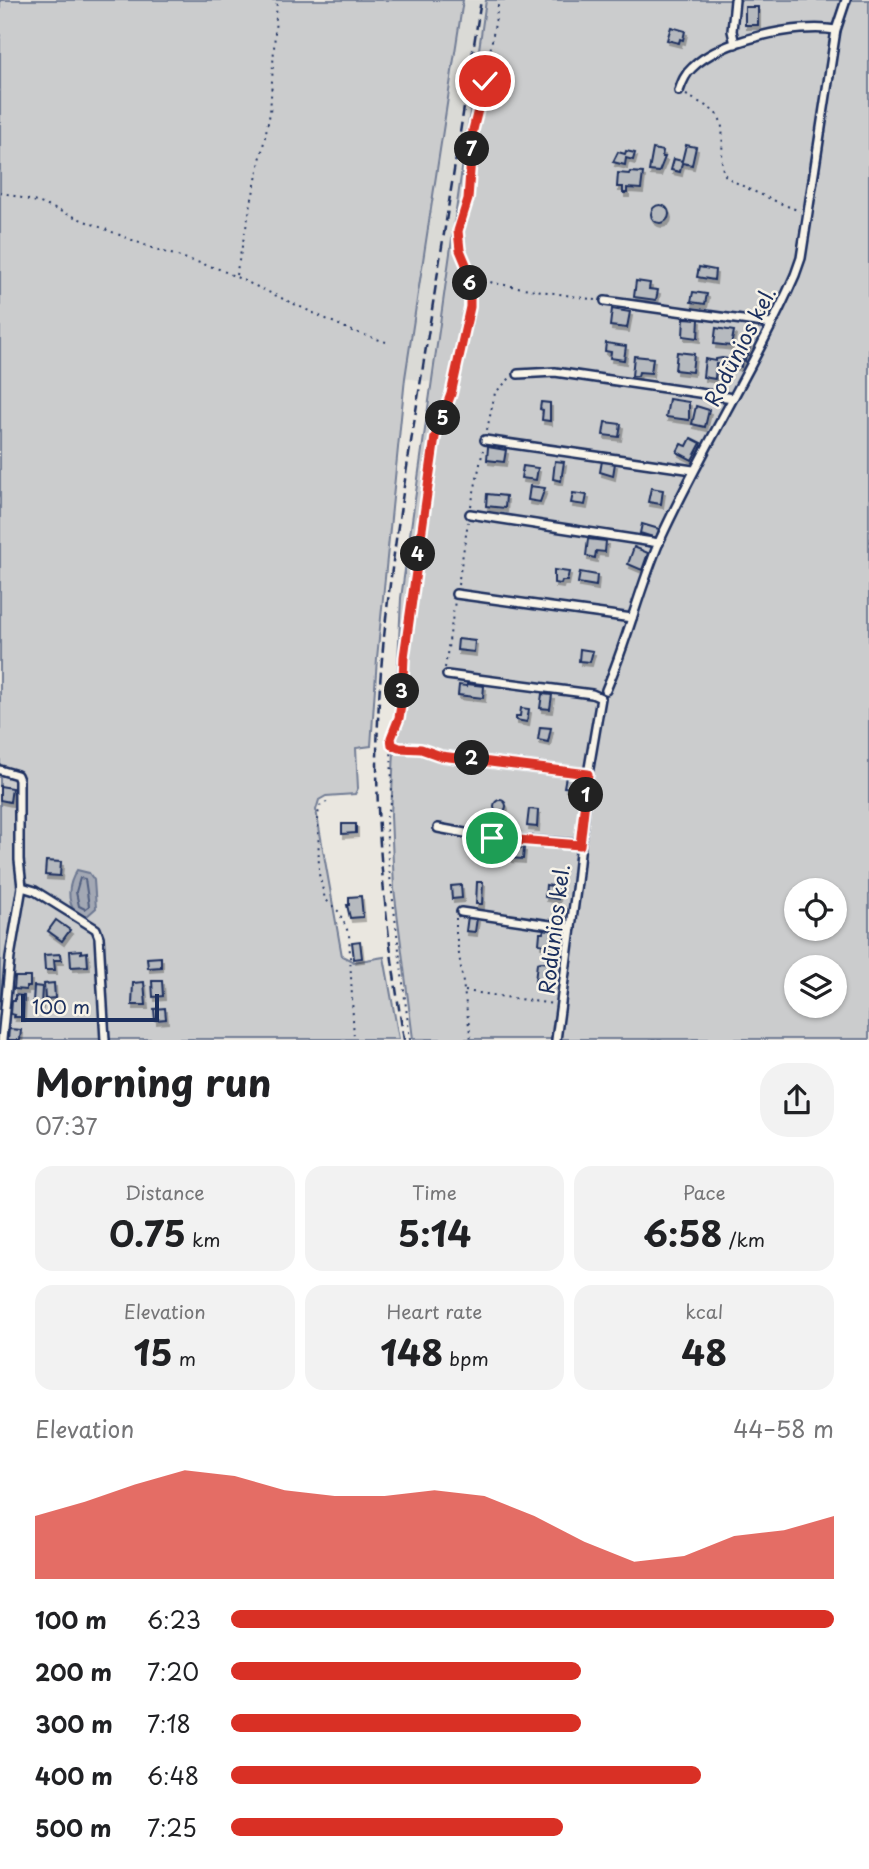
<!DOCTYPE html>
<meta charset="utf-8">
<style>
:root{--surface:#fff;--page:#f2f2f2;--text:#202124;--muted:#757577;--accent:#d93025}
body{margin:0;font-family:"Playpen Sans",sans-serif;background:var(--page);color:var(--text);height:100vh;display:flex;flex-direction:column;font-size:26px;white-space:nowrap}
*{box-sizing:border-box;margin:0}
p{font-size:23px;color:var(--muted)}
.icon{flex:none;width:38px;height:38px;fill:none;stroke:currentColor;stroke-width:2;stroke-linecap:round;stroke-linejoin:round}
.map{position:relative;height:1040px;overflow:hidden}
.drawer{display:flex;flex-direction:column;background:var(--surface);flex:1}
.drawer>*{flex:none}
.buttons{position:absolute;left:784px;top:878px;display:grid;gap:14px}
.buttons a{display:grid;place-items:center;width:63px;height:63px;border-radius:50%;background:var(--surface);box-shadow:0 2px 5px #0004;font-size:35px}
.scale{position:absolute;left:21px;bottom:18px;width:138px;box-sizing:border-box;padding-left:7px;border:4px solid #1b2f5e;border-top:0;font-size:19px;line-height:24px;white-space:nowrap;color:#1b2f5e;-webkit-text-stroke:5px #f7f3e8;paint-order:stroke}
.pin{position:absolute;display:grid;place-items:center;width:60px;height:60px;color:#fff;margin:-30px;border:4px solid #fff;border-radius:50%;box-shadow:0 2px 7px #0007}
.km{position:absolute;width:35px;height:35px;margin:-18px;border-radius:50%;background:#222;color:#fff;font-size:19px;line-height:35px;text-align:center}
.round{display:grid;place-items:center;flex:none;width:74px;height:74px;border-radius:28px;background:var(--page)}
.headline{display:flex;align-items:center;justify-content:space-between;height:119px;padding:0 35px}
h1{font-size:38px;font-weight:700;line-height:52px}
.stats{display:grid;grid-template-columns:repeat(3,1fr);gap:10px;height:119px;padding:7px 35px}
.stats div{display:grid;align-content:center;border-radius:18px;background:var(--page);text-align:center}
.stats b{font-size:35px;font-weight:700}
.stats small{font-size:19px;font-weight:400}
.stats p{font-size:19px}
.chart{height:196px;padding:14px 35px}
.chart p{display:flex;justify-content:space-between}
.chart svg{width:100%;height:126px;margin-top:7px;fill:var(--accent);opacity:.7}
ul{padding:0 35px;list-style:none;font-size:23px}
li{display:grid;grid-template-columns:112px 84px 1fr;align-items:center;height:52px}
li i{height:18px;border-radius:9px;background:var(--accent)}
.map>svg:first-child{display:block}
.built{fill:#dadad6}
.green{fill:#cbcccd;stroke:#737e96;stroke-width:2;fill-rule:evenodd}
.water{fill:#a3a8b4;stroke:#6d7892;stroke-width:2}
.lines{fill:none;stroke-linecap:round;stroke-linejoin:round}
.shore{stroke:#515f80;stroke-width:2}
.building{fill:#b6babf;stroke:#1b2f5e;stroke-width:2;filter:url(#shadow)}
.minor-casing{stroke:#1b2f5e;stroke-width:12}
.path{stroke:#1b2f5e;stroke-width:2;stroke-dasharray:2 5;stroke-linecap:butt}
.minor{stroke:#f7f3e8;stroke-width:7}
.rail{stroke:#1b2f5e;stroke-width:2.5;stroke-dasharray:10 5;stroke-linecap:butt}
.route-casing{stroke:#fff;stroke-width:14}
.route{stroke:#d93025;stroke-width:9}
.labels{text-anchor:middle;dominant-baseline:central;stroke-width:5;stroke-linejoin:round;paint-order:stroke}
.street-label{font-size:21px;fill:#1b2f5e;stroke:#f7f3e8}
</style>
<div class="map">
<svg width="869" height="1040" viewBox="0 0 869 1040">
<defs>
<filter id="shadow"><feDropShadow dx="2" dy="4" stdDeviation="0" flood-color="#0004"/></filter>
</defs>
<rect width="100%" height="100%" fill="#eae7e0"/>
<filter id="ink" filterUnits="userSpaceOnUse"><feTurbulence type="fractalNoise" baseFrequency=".0143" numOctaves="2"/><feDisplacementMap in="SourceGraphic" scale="14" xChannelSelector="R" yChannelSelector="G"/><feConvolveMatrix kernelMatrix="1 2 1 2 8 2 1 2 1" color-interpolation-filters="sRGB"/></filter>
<g filter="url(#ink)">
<path class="built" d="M463,0H486L432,382L405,378Z"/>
<g class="green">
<path d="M0,0H463L405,378L377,658L371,746L356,748L358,788L355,794L326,796L319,800L316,810L342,956L354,962L384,957L399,1039H0Z"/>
<path d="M486,0H869V1039H413L394,889L391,815L401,598ZM796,891H835V929H796ZM796,968H835V1006H796Z"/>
</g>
<path class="water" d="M77,870L89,873L94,880L96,908L86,917L76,914C66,900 68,884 77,870Z"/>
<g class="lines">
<path class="shore" d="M80,878L85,879L89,906L85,909L79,906L76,892Z"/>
</g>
<g class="building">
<rect x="745" y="7" width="13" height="18"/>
<path d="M671,27L685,31L683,40L680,39L679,43L667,40Z"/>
<path d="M686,145L696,147L692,165L682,163L680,172L671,170L674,159L682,161Z"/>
<path d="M653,149L663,151L662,157H665L659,172L649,171Z"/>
<path d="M626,151L635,153L633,160L626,158L625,165L613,162L618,152L625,154Z"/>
<path d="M630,172L643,173L641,189L627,188V193H623V187H617L618,173L629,174Z"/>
<circle cx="660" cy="214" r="9"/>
<path d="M699,267L715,270L714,280L697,277Z"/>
<path d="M636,281L650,283L649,289L658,290L656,300L634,297Z"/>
<path d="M693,292L707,294L705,304L691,302Z"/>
<path d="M760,300L772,302L771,313L758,311Z"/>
<path d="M612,309L630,312L627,328L610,326Z"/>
<path d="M684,318L699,319L698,338L683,336Z"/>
<path d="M716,328L734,331L731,346L714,344Z"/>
<path d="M606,343L626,346L624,360L610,358L611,352L605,351Z"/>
<path d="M741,343L750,344L748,355L746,354L745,361L742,360L741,367L733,366L735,352L740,351Z"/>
<path d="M677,352L694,354L692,372L675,370Z"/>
<path d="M634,356L653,358L651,373L639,372L638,376H632Z"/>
<path d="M722,358L729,359L728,365L716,364L715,379L703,377L705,359L716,361V359Z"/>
<path d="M669,399L689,402V420L666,417Z"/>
<path d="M541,402L550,403V421L542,420L543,410L540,409Z"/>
<path d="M696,406L709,410L705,427L692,424Z"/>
<path d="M605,422L621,424L619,437L603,435Z"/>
<path d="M691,438L701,443L692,460L677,452L681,444L687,446Z"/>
<path d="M488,447L506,450L504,462L487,460Z"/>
<path d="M555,461L564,462L561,481L553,479Z"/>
<path d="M602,461L615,463L613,476L600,472Z"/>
<path d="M523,466L538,468L536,480L521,478Z"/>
<path d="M530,486L545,488L540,502L528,500Z"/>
<path d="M651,488L663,490L661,504L648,502Z"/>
<path d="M573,493L587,495L585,505L571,503Z"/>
<path d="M487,494L506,496L505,508L486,506Z"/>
<path d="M642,524L659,529L656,538L640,533Z"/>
<path d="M588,539L606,541L605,552L596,551L595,558L586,556Z"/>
<path d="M634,547L648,553L642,570L628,564Z"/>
<path d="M554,570L569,572L567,581H562L561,584L554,583Z"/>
<path d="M580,572L597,575L596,586L578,583Z"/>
<path d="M458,639L475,641L474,652L457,650Z"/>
<path d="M580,649L593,651L590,662L579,661Z"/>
<path d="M467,684L484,686L483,698L458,695L459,685L467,686Z"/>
<path d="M542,694L552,695L550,709L540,708Z"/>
<path d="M521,708L529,709L527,722L516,720V716H520Z"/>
<path d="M540,727L551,728L548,742L538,740Z"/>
<path d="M566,776L579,777L577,788L564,787Z"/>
<path d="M0,786L12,788L10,802L0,800Z"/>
<circle cx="500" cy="806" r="6"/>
<path d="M529,809L538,810L537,827L527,826Z"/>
<path d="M342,824H356V833L342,834Z"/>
<path d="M511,847L524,848L523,859L510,858Z"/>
<path d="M46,861L61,862L60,876L45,875Z"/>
<path d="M477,882H483L482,904H476Z"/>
<path d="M461,885L462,898L452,899L451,886Z"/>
<path d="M546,885L559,887L558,899L545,897Z"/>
<path d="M361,896L363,917L350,918L347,905H349V897Z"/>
<path d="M468,916L477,918L475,932L466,931Z"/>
<path d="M56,920L70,930L62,941L48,931Z"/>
<path d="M544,929L553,930L551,946L539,944L540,933H543Z"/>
<path d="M360,941L362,958L354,959L352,942Z"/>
<path d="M81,950V953L87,952L88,966L71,967L70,951Z"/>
<path d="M60,954L61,960H54L55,970H45L44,955Z"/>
<path d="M161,957V967L148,968L147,958Z"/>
<path d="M541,962L550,963V979L547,978L546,988L536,987L535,982L537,963Z"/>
<path d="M15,977H30V987H26V990L14,989Z"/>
<path d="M152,981H162L163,996L153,997Z"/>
<path d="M144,982L146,1005H132L133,983Z"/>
<path d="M54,983L55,998L45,999L44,984Z"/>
<path d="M34,986L42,987L41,1005H37V1002H33Z"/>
<path d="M15,995L24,996L23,1017H14L15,1015L11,1014L12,1001H15Z"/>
<path d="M165,1008L166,1019L155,1020L154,1009Z"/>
<path d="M9,1029L21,1030L20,1040H8Z"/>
</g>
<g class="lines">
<g class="minor-casing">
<g id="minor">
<path d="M735,0L732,31L735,44"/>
<path d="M679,91C682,82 685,74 692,68C720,40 798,23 836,30"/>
<path d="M605,301L771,324"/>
<path d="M518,374L555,372L733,398"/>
<path d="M485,440L693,470"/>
<path d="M470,514L659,543"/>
<path d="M456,594L632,618"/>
<path d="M447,675L592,694L601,698L588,774L577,882L556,1040"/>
<path d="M606,690C627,642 639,589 660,540C701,450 755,366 795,275L801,258L836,30L846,0"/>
<path d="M441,756L588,774"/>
<path d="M0,770L17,775L19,780V860L22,887L10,957L2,1040"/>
<path d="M438,828L492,838L580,844"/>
<path d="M22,887L35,891L96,929L99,937L105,1040"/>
<path d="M461,912L571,928"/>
</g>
</g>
<g class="path">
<path d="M686,95C726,116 723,115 722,159C722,164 722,170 725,175C732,183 788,207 800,211"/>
<path d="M0,192L40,203L152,248L219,269L352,331L386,342"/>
<path d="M471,274L493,283L596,300"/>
<path d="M236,275L270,113L277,0"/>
<path d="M487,430L495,393L511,377"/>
<path d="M471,506L483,450"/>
<path d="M458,585L468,522"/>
<path d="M445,668L455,601"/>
<path d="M393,745C406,752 421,749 435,754"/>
<path d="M327,802L321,804L318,814L319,874L325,899L339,912L349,934L354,1040"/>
<path d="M456,918V933L471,1040"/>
<path d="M465,991L553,1004"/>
<path d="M410,1040L388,860L386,820L392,799L391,738L399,718L402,699L404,657L435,437L451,394L470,307V274L460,250L459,231L468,199L473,129L485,81L499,0"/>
</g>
<use href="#minor" class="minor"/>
<path class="rail" d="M404,1040C389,948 377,854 377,760C378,638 399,518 418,398C439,265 460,133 481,0"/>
</g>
</g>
<g class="lines" filter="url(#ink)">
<g class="route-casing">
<path id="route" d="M485,81L473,130L468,199L458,231L460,250L470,274V307L451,394L435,437L404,657L402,699L399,718L391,738L392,745L399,748L421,749L441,756L588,774L580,845L492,838"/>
</g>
<use href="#route" class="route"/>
</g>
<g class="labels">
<g class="street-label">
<text transform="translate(739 346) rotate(-63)">Rodūnios kel.</text>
<text transform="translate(553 929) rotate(-83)">Rodūnios kel.</text>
</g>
</g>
</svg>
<div class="buttons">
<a><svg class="icon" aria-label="locate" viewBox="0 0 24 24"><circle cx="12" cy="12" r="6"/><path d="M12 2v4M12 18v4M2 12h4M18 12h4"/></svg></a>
<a><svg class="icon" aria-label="layers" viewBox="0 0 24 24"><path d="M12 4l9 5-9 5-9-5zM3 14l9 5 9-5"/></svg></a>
</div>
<div class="scale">100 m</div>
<div class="pin" style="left:492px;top:838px;background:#1e9e55"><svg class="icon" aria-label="arrive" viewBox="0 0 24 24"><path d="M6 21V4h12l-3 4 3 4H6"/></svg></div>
<div class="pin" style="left:485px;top:81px;background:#d93025"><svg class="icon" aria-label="check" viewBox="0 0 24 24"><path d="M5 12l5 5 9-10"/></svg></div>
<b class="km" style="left:586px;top:795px">1</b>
<b class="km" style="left:472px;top:758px">2</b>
<b class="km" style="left:402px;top:691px">3</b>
<b class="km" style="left:418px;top:554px">4</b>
<b class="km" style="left:443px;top:418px">5</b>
<b class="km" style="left:470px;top:283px">6</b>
<b class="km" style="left:472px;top:149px">7</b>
</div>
<section class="drawer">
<div class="headline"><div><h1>Morning run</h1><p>07:37</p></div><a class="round"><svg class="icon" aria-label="share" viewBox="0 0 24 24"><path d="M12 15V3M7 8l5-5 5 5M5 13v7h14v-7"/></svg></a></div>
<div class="stats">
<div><p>Distance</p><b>0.75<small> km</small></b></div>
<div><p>Time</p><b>5:14</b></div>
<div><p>Pace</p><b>6:58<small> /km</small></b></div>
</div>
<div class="stats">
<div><p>Elevation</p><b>15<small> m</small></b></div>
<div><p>Heart rate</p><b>148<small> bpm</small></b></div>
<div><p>kcal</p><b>48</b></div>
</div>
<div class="chart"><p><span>Elevation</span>44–58 m</p>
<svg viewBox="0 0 160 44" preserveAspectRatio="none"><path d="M0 44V22L10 17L20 11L30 6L40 8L50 13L60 15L70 15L80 13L90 15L100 22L110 31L120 38L130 36L140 29L150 27L160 22V44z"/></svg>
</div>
<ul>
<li><b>100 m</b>6:23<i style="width:100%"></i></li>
<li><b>200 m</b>7:20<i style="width:58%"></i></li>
<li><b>300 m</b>7:18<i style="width:58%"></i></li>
<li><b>400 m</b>6:48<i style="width:78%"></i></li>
<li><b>500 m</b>7:25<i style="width:55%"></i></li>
</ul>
</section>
